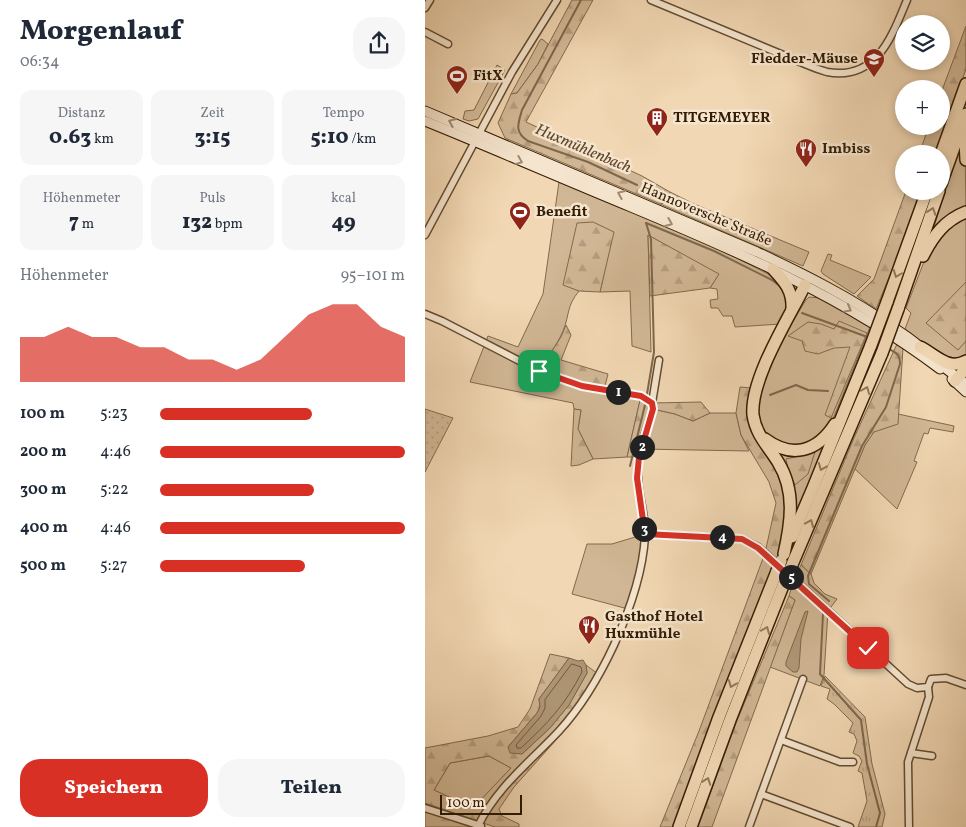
<!DOCTYPE html>
<html lang="de">
<meta charset="utf-8">
<style>
:root{--surface:#fff;--page:#f6f6f7;--text:#1f2937;--muted:#747a83;--accent:#d93025}
body{margin:0;font-family:Vollkorn,serif;background:var(--page);color:var(--text);height:100vh;display:flex;flex-direction:column;font-size:19px;white-space:nowrap}
*{box-sizing:border-box;margin:0}
p{font-size:16px;color:var(--muted)}
.icon{flex:none;width:28px;height:28px;fill:none;stroke:currentColor;stroke-width:2;stroke-linecap:round;stroke-linejoin:round}
.map{position:relative;flex:1;overflow:hidden}
.details{display:flex;flex-direction:column;background:var(--surface);width:425px}
.details>*{flex:none}
.fabs{position:absolute;left:470px;top:15px;display:grid;gap:10px}
.fabs a{display:grid;place-items:center;width:55px;height:55px;border-radius:50%;background:var(--surface);box-shadow:0 2px 8px #0003;font-size:25px}
.scale{position:absolute;left:15px;bottom:12px;width:82px;box-sizing:border-box;padding-left:5px;border:2px solid #331d04;border-top:0;font-size:14px;line-height:18px;white-space:nowrap;color:#331d04;-webkit-text-stroke:4px #f6e5ce;paint-order:stroke}
.pin{position:absolute;display:grid;place-items:center;width:42px;height:42px;color:#fff;margin:-21px;border-radius:10px;box-shadow:0 2px 8px #0006}
.km{position:absolute;width:25px;height:25px;margin:-12px;border-radius:50%;background:#222;color:#fff;font-size:14px;line-height:25px;text-align:center}
.round{display:grid;place-items:center;flex:none;width:52px;height:52px;border-radius:20px;background:var(--page)}
.head{display:flex;align-items:center;justify-content:space-between;height:85px;padding:0 20px}
h1{font-size:28px;font-weight:800;line-height:38px}
.metrics{display:grid;grid-template-columns:repeat(3,1fr);gap:8px;height:85px;padding:5px 20px}
.metrics div{display:grid;align-content:center;border-radius:12px;background:var(--page);text-align:center}
.metrics b{font-size:21px;font-weight:800}
.metrics small{font-size:14px;font-weight:400}
.metrics p{font-size:14px}
.chart{height:140px;padding:10px 20px}
.chart p{display:flex;justify-content:space-between}
.chart svg{width:100%;height:90px;margin-top:5px;fill:var(--accent);opacity:.7}
.primary-button{display:flex;gap:10px;margin-top:auto;padding:10px 20px}
.primary-button a{flex:1;height:58px;border-radius:20px;background:var(--accent);color:#fff;font-size:20px;font-weight:800;line-height:58px;text-align:center}
.primary-button a+a{background:var(--page);color:var(--text)}
ul{padding:0 20px;list-style:none;font-size:16px}
li{display:grid;grid-template-columns:80px 60px 1fr;align-items:center;height:38px}
li i{height:12px;border-radius:6px;background:var(--accent)}
main{display:flex;flex:1;min-height:0}
.map>svg:first-child{display:block}
.grass{fill:#d1b795;stroke:#826a4c}
.forest{fill:url(#forest-firs);stroke:#826a4c;fill-rule:evenodd}
.park{fill:url(#park-tufts);stroke:#826a4c}
.garden{fill:url(#garden-dots);stroke:#826a4c}
.water{fill:#b09878;stroke:#7e674a}
.lines{fill:none;stroke-linecap:round;stroke-linejoin:round}
.shore{stroke:#725a3e;stroke-width:1}
.stream{stroke:#7e674a;stroke-width:2}
.street-casing{stroke:#624c30;stroke-width:9}
.secondary-casing{stroke:#331d04;stroke-width:11}
.highway-casing{stroke:#331d04;stroke-width:14}
.street{stroke:#f6e5ce;stroke-width:6}
.secondary{stroke:#f6e5ce;stroke-width:9}
.highway{stroke:#f1d7b3;stroke-width:11}
.highway-bridge-casing{stroke:#331d04;stroke-width:14;stroke-linecap:butt}
.highway-bridge{stroke:#f1d7b3;stroke-width:11}
.oneway{stroke:#9e8b73}
.oneway2{stroke:#927a5c}
.route-casing{stroke:#fff;stroke-width:10}
.route{stroke:#d93025;stroke-width:6}
.labels{text-anchor:middle;dominant-baseline:central;stroke-width:5;stroke-linejoin:round;paint-order:stroke}
.poi-label{font-size:15px;font-weight:bold;fill:#331d04;stroke:#f6e5ce;text-anchor:start}
.street-label{font-size:15px;fill:#331d04;stroke:#f6e5ce}
.water-label{font-size:16px;font-style:italic;fill:#5f482d;stroke:#f6e5ce}
</style>
<main>
<section class="details">
<div class="head"><div><h1>Morgenlauf</h1><p>06:34</p></div><a class="round"><svg class="icon" aria-label="share" viewBox="0 0 24 24"><path d="M12 15V3M7 8l5-5 5 5M5 13v7h14v-7"/></svg></a></div>
<div class="metrics">
<div><p>Distanz</p><b>0.63<small> km</small></b></div>
<div><p>Zeit</p><b>3:15</b></div>
<div><p>Tempo</p><b>5:10<small> /km</small></b></div>
</div>
<div class="metrics">
<div><p>Höhenmeter</p><b>7<small> m</small></b></div>
<div><p>Puls</p><b>132<small> bpm</small></b></div>
<div><p>kcal</p><b>49</b></div>
</div>
<div class="chart"><p><span>Höhenmeter</span>95–101 m</p>
<svg viewBox="0 0 160 44" preserveAspectRatio="none"><path d="M0 44V22L10 22L20 17L30 22L40 22L50 27L60 27L70 33L80 33L90 38L100 33L110 22L120 11L130 6L140 6L150 17L160 22V44z"/></svg>
</div>
<ul>
<li><b>100 m</b>5:23<i style="width:62%"></i></li>
<li><b>200 m</b>4:46<i style="width:100%"></i></li>
<li><b>300 m</b>5:22<i style="width:63%"></i></li>
<li><b>400 m</b>4:46<i style="width:100%"></i></li>
<li><b>500 m</b>5:27<i style="width:59%"></i></li>
</ul>
<div class="primary-button"><a>Speichern</a><a>Teilen</a></div>
</section>
<div class="map">
<svg width="541" height="827" viewBox="0 0 541 827">
<defs>
<pattern id="forest-firs" width="22" height="20" patternUnits="userSpaceOnUse" patternTransform="scale(1.25)"><rect width="22" height="20" fill="#d1b795"/><path d="M5 1l3.5 6h-7zM16 11l3.5 6h-7z" fill="#b49d7f"/></pattern>
<pattern id="park-tufts" width="24" height="20" patternUnits="userSpaceOnUse" patternTransform="scale(1.25)"><rect width="24" height="20" fill="#d1b795"/><path d="M3 7l-1-3M5 7V3M7 7l1-3M15 17l-1-3M17 17v-4M19 17l1-3" fill="none" stroke="#b49d7f"/></pattern>
<pattern id="garden-dots" width="8" height="8" patternUnits="userSpaceOnUse" patternTransform="scale(1.25)"><rect width="8" height="8" fill="#d1b795"/><path d="M2 2h.1M6 6h.1" fill="none" stroke="#b49d7f" stroke-width="1.8" stroke-linecap="round"/></pattern>
</defs>
<rect width="100%" height="100%" fill="#f1d7b3"/>
<filter id="stains"><feTurbulence type="fractalNoise" baseFrequency=".004" numOctaves="4"/><feColorMatrix values="0 0 0 0 .2 0 0 0 0 .09 0 0 0 0 .02 0 0 0 .5 -.17"/></filter>
<radialGradient id="worn" r=".72"><stop offset=".6" stop-color="#630" stop-opacity="0"/><stop offset="1" stop-color="#630" stop-opacity=".3"/></radialGradient>
<g class="grass">
<path d="M117,39L123,44L113,64L92,93L86,94L115,40Z"/>
<path d="M72,65L80,70L53,119L44,121L38,119L40,111L49,110Z"/>
<path d="M540,141L541,212L503,245L534,149Z"/>
<path d="M134,182L282,243L347,276L355,281L364,301L356,324L310,327L307,316H298L293,308H286L285,300L293,299L292,289L285,288L293,275L223,235L226,352L207,346L205,291L175,292L188,232L138,284L154,291C141,307 145,314 138,331C132,345 122,358 114,371L216,396L202,457L168,459L153,429L156,410L149,409L148,403L45,382L63,336L93,347L118,294Z"/>
<path d="M245,192L269,204L384,252L378,266L235,204L243,202L245,197Z"/>
<path d="M541,214V354L537,360L514,354L480,329L486,313L481,308L502,254L511,239Z"/>
<path d="M403,254L407,255L405,260L446,277L429,294L398,274L396,271Z"/>
<path d="M384,297L395,298L445,327L404,429L397,438L364,449L339,434L332,412L335,388L355,342L381,300Z"/>
<path d="M228,409L250,414L268,421L285,413H311L316,435L324,451L216,449Z"/>
<path d="M473,414L529,426L528,432L505,428L503,434L499,433L489,461L492,462L472,509L430,469L440,445L449,431L472,424Z"/>
<path d="M404,438L369,518L353,451Z"/>
<path d="M220,534L215,567L203,609L147,594L162,544H187Z"/>
<path d="M376,565L386,574L389,583L400,594L412,599L403,611L399,675L395,686L345,667L370,600L364,596L369,580Z"/>
<path d="M64,756L86,768L48,809L9,790L25,763Z"/>
</g>
<g class="forest">
<path d="M147,0H168L101,122L217,176L245,192V197L243,202L235,204L80,138L73,123L86,94L92,93L113,64Z"/>
<path d="M541,26V69L511,154H494L504,126H516V93Z"/>
<path d="M481,191H497L482,234L451,309L432,296L449,279Z"/>
<path d="M168,222L189,232L175,292L154,291L138,285L152,223Z"/>
<path d="M223,235L294,274L285,288L225,296Z"/>
<path d="M541,282V341L533,350L501,323Z"/>
<path d="M414,321L442,333L406,418L400,415L425,347L409,348L393,354L380,351L377,341L363,336L383,322L396,324L409,329Z"/>
<path d="M141,325L146,335L136,360L183,374L179,390L114,371L136,337Z"/>
<path d="M472,344L478,348L473,424L449,432L440,445L386,574L376,565L429,438Z"/>
<path d="M315,387L327,388L325,402L355,468L363,491L358,541L248,827H235L274,731L340,553L351,503L344,482L316,435L311,413Z"/>
<path d="M216,396L227,403L276,402L285,413L268,421L250,414L228,409L214,457H202Z"/>
<path d="M149,409L156,410L153,429L168,459L154,465L146,466Z"/>
<path d="M390,452L383,474L370,485L363,470L361,459Z"/>
<path d="M364,596L370,600L287,827H273L311,723Z"/>
<path d="M125,654L144,658L114,699L115,707L112,713L83,747L97,754L125,728L144,705L162,673L161,665L173,674L136,730L139,731L89,787L74,809L77,816L94,824V827H70L0,803V748L63,736L93,727L105,709ZM64,756L86,768L48,808L9,790L25,763Z"/>
<path d="M0,811L46,827H0Z"/>
</g>
<path class="park" d="M400,676L440,717L447,764L460,814L457,827H433L442,801L437,773L433,771L437,761L434,756L428,753L432,741L429,734L424,732L428,723L409,704L402,699L405,689L396,686Z"/>
<path class="garden" d="M0,409L28,418L0,472Z"/>
<g class="water">
<path d="M383,611L376,639L374,668L372,672H368L361,666V662L380,612Z"/>
<path d="M144,658L153,661L158,660L161,665L162,673L144,705L125,728L97,754L85,753L83,747L112,713L115,707L114,699Z"/>
</g>
<g class="lines">
<path class="shore" d="M147,664L156,667L157,672C140,705 123,723 96,748H92L91,745L116,716L120,708V700Z"/>
<g class="stream">
<path d="M156,0L97,110C93,124 89,132 103,141L163,162L212,185"/>
<path d="M221,223L226,239L229,352L222,394"/>
<path d="M221,223L289,251L347,280L356,287"/>
<path d="M377,313L445,338"/>
<path d="M345,395L371,385L383,390L403,391"/>
<path d="M205,466L220,405"/>
<path d="M404,601L384,584L383,576L437,446L461,407L475,364C475,355 472,353 464,349"/>
<path d="M398,614L395,674L436,720L442,764L455,813L451,827"/>
</g>
<g class="street-casing">
<g id="street">
<path d="M226,0L380,64C387,67 395,70 402,72C452,81 467,36 482,0"/>
<path d="M0,8L5,0"/>
<path d="M0,32L23,44"/>
<path d="M0,235L87,72L132,0"/>
<path d="M0,314L17,321L114,371L157,386L216,396L227,403"/>
<path d="M220,534L317,539L333,547L354,566"/>
<path d="M362,573L483,684L492,688L503,687L506,679L521,678L541,685"/>
<path d="M356,740L415,762H428"/>
<path d="M486,753L507,756"/>
<path d="M336,794L425,827"/>
<path d="M0,808L56,826"/>
<path d="M53,826C72,787 105,762 134,731C157,706 175,675 189,645C204,612 218,572 220,536C221,517 214,498 213,479C211,456 221,431 228,409L227,403L234,360"/>
<path d="M324,827L378,679"/>
<path d="M484,827L483,762L504,697L503,687"/>
</g>
</g>
<g class="secondary-casing">
<g id="secondary">
<path d="M0,111L332,252C379,274 425,297 468,327C478,334 490,341 498,350"/>
<path d="M0,121C69,149 138,179 206,207C314,252 421,298 515,369"/>
<path d="M512,362L541,384"/>
<path d="M527,379L541,392"/>
</g>
</g>
<g class="highway-casing">
<g id="highway">
<path d="M541,128L540,141L541,160"/>
<path d="M516,154L541,84"/>
<path d="M516,184L541,114"/>
<path d="M498,256C508,236 520,220 541,212"/>
<path d="M348,269C360,282 368,291 367,309"/>
<path d="M462,302L502,191"/>
<path d="M473,309L514,191"/>
<path d="M495,347C511,355 523,371 541,361"/>
<path d="M530,381L541,368"/>
<path d="M340,439C367,459 392,452 410,424"/>
<path d="M367,537L388,488L446,345"/>
<path d="M359,554C366,523 371,491 353,462C343,446 331,435 328,415C325,379 364,318 380,285"/>
<path d="M366,567L457,353"/>
<path d="M254,827L294,717L352,571"/>
<path d="M266,827L305,720L361,578"/>
</g>
</g>
<use href="#street" class="street"/>
<use href="#secondary" class="secondary"/>
<use href="#highway" class="highway"/>
<g class="highway-bridge-casing">
<g id="highway-bridge">
<path d="M446,345L462,302"/>
<path d="M457,353L473,309"/>
<path d="M352,571L356,561"/>
<path d="M361,578L366,567"/>
</g>
</g>
<use href="#highway-bridge" class="highway-bridge"/>
</g>
<defs><path id="oneway-chevron" d="M-2-3.5L2.5 0L-2 3.5" fill="none" stroke-width="1.6" stroke-linecap="round" stroke-linejoin="round" transform="scale(1.25)"/></defs>
<g class="oneway">
<use href="#oneway-chevron" transform="translate(27 122) rotate(-157)"/>
<use href="#oneway-chevron" transform="translate(94 161) rotate(22)"/>
<use href="#oneway-chevron" transform="translate(196 194) rotate(-157)"/>
<use href="#oneway-chevron" transform="translate(244 223) rotate(23)"/>
<use href="#oneway-chevron" transform="translate(423 309) rotate(29)"/>
</g>
<g class="oneway2">
<use href="#oneway-chevron" transform="translate(507 211) rotate(-71)"/>
<use href="#oneway-chevron" transform="translate(472 274) rotate(111)"/>
<use href="#oneway-chevron" transform="translate(441 390) rotate(-68)"/>
<use href="#oneway-chevron" transform="translate(397 467) rotate(112)"/>
<use href="#oneway-chevron" transform="translate(385 523) rotate(-67)"/>
<use href="#oneway-chevron" transform="translate(341 630) rotate(-68)"/>
<use href="#oneway-chevron" transform="translate(307 684) rotate(112)"/>
<use href="#oneway-chevron" transform="translate(282 781) rotate(-70)"/>
</g>
<g class="lines">
<g class="route-casing">
<path id="route" d="M114,371L157,386L216,396L227,403L228,409L214,457L212,478L220,534L317,539L333,548L443,648"/>
</g>
<use href="#route" class="route"/>
</g>
<defs>
<g id="school-pin" transform="scale(1.125)"><path d="M0 17L-7.5 6A9.5 9.5 0 1 1 7.5 6Z" fill="#8f2418" stroke="#f6e5ce"/><path d="M0-5L7-2L0 1L-7-2ZM-4 1L0 2.5L4 1V4Q0 6-4 4Z" fill="#fff"/></g>
<g id="stadium-pin" transform="scale(1.125)"><path d="M0 17L-7.5 6A9.5 9.5 0 1 1 7.5 6Z" fill="#8f2418" stroke="#f6e5ce"/><path d="M0-5a6.5 5 0 1 0 0 10a6.5 5 0 1 0 0-10ZM-3.5-1.8h7v3.6h-7Z" fill="#fff"/></g>
<g id="building-pin" transform="scale(1.125)"><path d="M0 17L-7.5 6A9.5 9.5 0 1 1 7.5 6Z" fill="#8f2418" stroke="#f6e5ce"/><path d="M-4-6H4V6H1V3H-1V6H-4ZM-2.5-4.3h1.7v1.8h-1.7ZM.8-4.3h1.7v1.8H.8ZM-2.5-1h1.7V.8h-1.7ZM.8-1h1.7V.8H.8Z" fill="#fff"/></g>
<g id="restaurant-pin" transform="scale(1.125)"><path d="M0 17L-7.5 6A9.5 9.5 0 1 1 7.5 6Z" fill="#8f2418" stroke="#f6e5ce"/><path d="M-5-6h1v4h1v-4h1v4h1v-4h1v5L-1.5 .5V6h-2V.5L-5-1ZM5-6V6H3V1.5H1.5Q1.5-4 5-6Z" fill="#fff"/></g>
</defs>
<g fill-rule="evenodd">
<use href="#school-pin" x="449" y="59"/>
<use href="#stadium-pin" x="32" y="76"/>
<use href="#building-pin" x="232" y="118"/>
<use href="#restaurant-pin" x="381" y="149"/>
<use href="#stadium-pin" x="95" y="212"/>
<use href="#restaurant-pin" x="164" y="626"/>
</g>
<g class="labels">
<g class="poi-label">
<text x="433" y="59" text-anchor="end">Fledder-Mäuse</text>
<text x="48" y="76">FitX</text>
<text x="248" y="118">TITGEMEYER</text>
<text x="397" y="149">Imbiss</text>
<text x="111" y="212">Benefit</text>
<text x="180" y="617">Gasthof Hotel<tspan x="180" dy="17">Huxmühle</tspan></text>
</g>
<g class="street-label">
<text transform="translate(281 215) rotate(23)">Hannoversche Straße</text>
</g>
<g class="water-label">
<text transform="translate(158 149) rotate(23)">Huxmühlenbach</text>
</g>
</g>
<rect width="100%" height="100%" filter="url(#stains)"/>
<rect width="100%" height="100%" fill="url(#worn)"/>
</svg>
<div class="fabs">
<a><svg class="icon" aria-label="layers" viewBox="0 0 24 24"><path d="M12 4l9 5-9 5-9-5zM3 14l9 5 9-5"/></svg></a>
<a>+</a>
<a>−</a>
</div>
<div class="scale">100 m</div>
<div class="pin" style="left:114px;top:371px;background:#1e9e55"><svg class="icon" aria-label="arrive" viewBox="0 0 24 24"><path d="M6 21V4h12l-3 4 3 4H6"/></svg></div>
<div class="pin" style="left:443px;top:648px;background:#d93025"><svg class="icon" aria-label="check" viewBox="0 0 24 24"><path d="M5 12l5 5 9-10"/></svg></div>
<b class="km" style="left:193px;top:392px">1</b>
<b class="km" style="left:217px;top:447px">2</b>
<b class="km" style="left:219px;top:529px">3</b>
<b class="km" style="left:297px;top:537px">4</b>
<b class="km" style="left:366px;top:577px">5</b>
</div>
</main>
